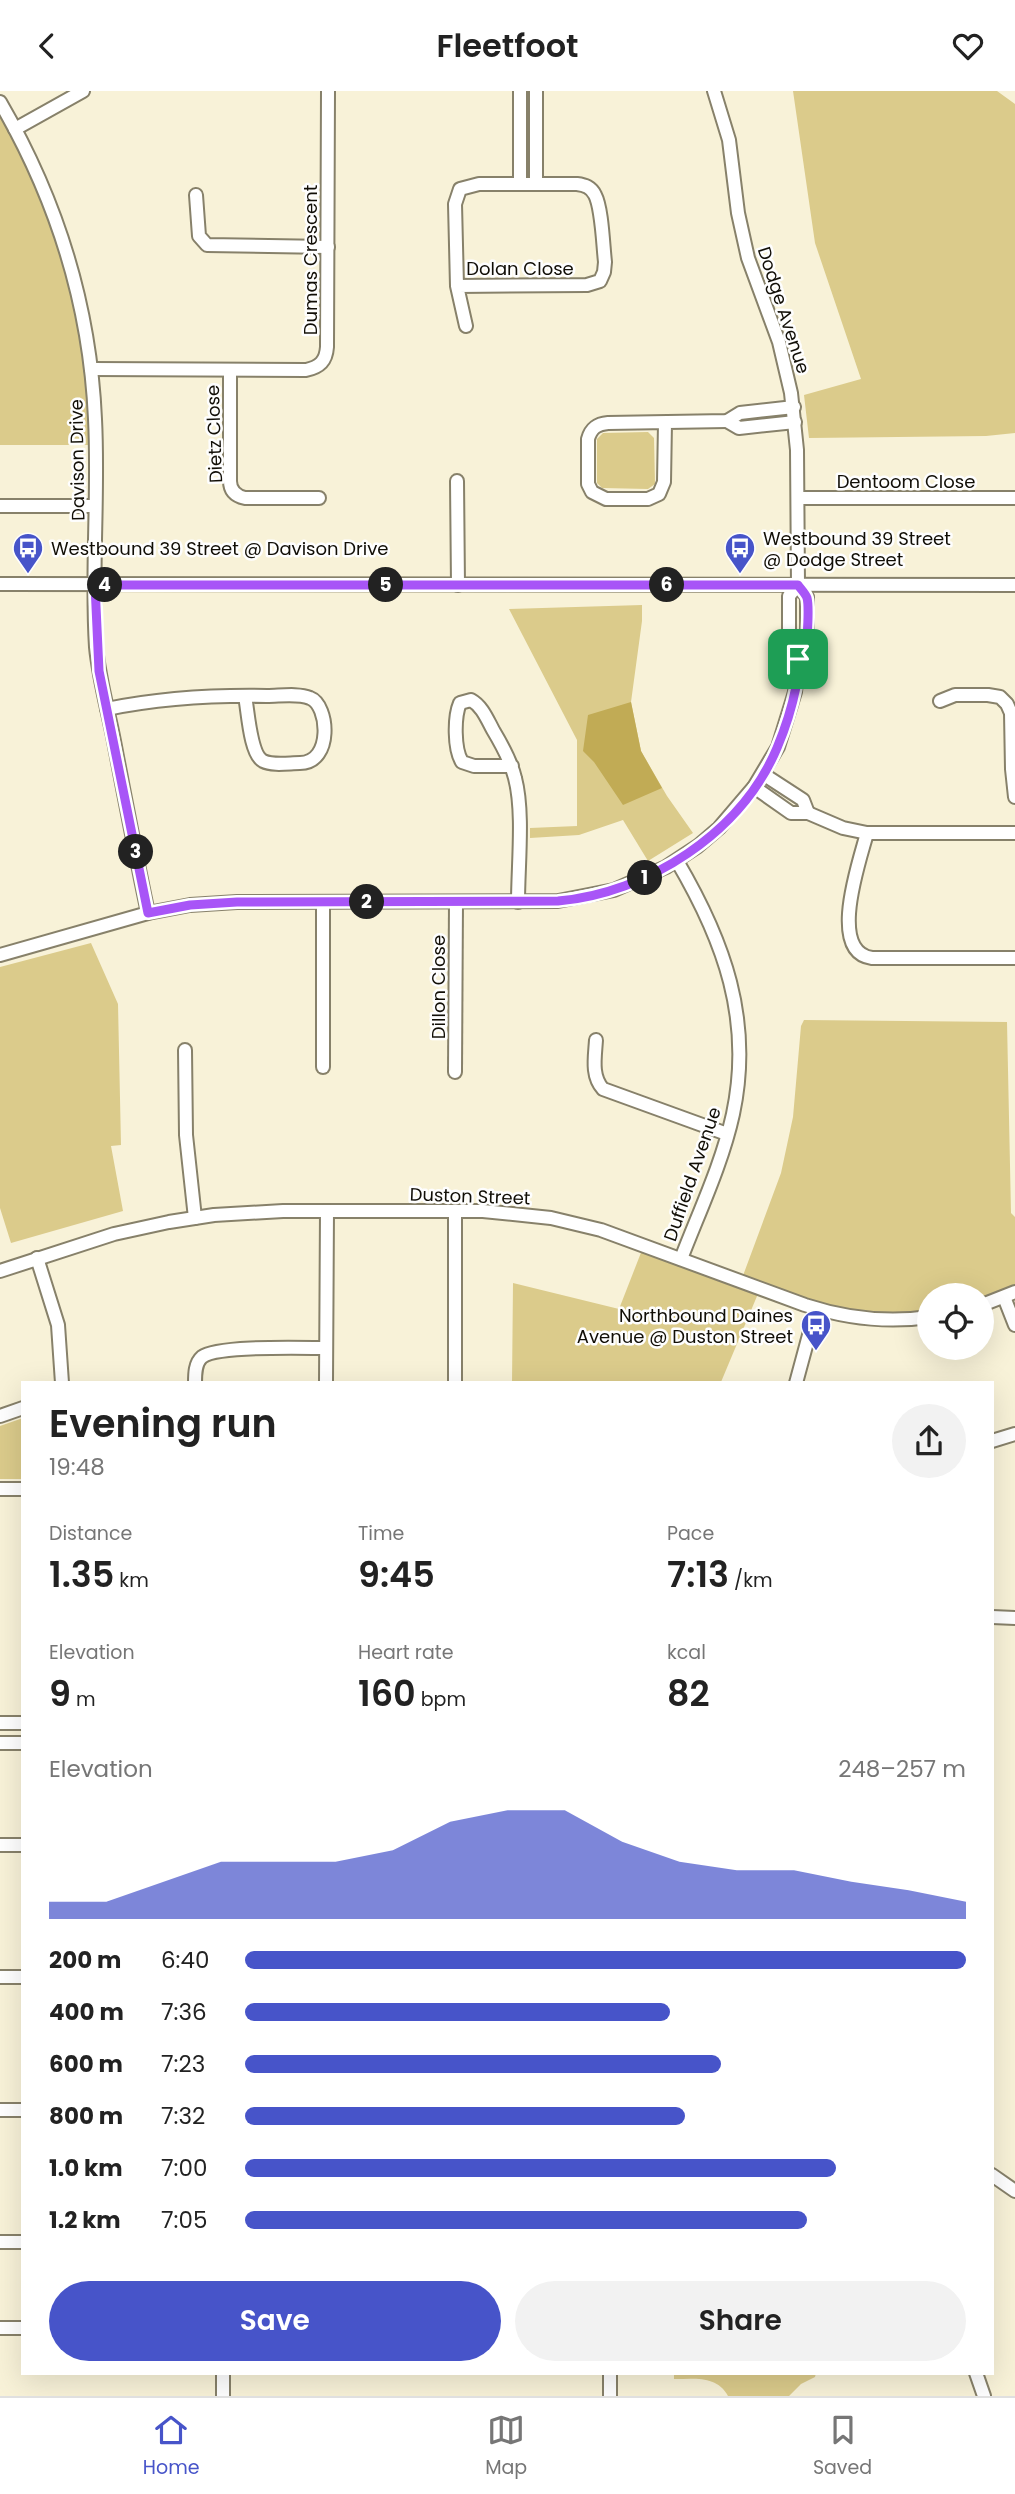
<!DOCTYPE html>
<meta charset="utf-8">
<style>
:root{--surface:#fff;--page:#f2f2f2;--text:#222;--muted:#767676;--line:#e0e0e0;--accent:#4754c9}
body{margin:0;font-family:Poppins,sans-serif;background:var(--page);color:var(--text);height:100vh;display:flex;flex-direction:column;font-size:26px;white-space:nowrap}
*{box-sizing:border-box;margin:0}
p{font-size:23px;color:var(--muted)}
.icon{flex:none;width:38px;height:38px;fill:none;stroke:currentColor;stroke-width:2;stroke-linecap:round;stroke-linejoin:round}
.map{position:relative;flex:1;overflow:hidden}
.sheet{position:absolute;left:21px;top:1290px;width:973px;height:994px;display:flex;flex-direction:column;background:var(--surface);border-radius:0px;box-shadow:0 7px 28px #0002}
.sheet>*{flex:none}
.controls{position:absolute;left:917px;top:1192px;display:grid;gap:14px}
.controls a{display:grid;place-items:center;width:77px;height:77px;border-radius:50%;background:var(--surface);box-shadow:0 7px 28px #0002;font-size:35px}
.pin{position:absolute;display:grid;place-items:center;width:60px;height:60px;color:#fff;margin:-30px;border-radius:14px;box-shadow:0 4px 10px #0006}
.km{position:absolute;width:35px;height:35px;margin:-18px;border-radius:50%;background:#222;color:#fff;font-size:19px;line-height:35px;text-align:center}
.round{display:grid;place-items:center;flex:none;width:74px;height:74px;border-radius:37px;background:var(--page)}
.headline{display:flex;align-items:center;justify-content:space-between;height:119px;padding:0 28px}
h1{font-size:38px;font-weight:600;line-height:52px}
.figures{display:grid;grid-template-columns:repeat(3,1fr);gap:10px;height:119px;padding:7px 28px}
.figures div{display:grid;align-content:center}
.figures b{font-size:35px;font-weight:600}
.figures small{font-size:19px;font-weight:400}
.figures p{font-size:19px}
.chart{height:196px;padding:14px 28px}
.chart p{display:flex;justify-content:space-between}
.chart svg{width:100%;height:126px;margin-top:7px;fill:var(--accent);opacity:.7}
.action{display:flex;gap:14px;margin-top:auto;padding:14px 28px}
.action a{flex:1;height:80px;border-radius:42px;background:var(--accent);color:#fff;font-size:28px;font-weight:600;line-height:80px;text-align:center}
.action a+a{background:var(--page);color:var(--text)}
ul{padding:0 28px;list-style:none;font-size:23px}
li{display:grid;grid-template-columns:112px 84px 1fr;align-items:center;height:52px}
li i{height:18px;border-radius:9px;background:var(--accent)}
header{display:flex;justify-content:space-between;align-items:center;height:91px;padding:0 28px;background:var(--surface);font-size:32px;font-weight:600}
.dock{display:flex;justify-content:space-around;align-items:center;height:98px;border-top:2px solid var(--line);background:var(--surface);font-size:19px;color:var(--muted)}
.dock a{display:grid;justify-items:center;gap:4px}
.dock .current{color:var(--accent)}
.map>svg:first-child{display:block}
.green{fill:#dbcb8b}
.forest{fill:#c1ab55}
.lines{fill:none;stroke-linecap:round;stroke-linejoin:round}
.minor-casing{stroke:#87816a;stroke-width:16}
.minor{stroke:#fff;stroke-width:12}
.route-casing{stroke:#fff;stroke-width:14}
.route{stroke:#a855f7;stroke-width:9}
.labels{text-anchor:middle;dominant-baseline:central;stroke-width:5;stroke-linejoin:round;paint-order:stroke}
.street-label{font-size:18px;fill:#110e06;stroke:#fefefe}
.poi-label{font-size:18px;fill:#110e06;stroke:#fefefe;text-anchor:start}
</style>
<header><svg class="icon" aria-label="back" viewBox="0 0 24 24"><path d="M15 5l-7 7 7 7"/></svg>Fleetfoot<svg class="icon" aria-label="heart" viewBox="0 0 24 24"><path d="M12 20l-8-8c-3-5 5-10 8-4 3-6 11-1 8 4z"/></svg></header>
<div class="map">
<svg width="1015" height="2305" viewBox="0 0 1015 2305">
<rect width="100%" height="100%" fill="#f8f2d8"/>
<g class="green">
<path d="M793,0H997L1015,13V342L986,345L809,347L804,304L861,288L815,152Z"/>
<path d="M0,11L23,52L77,195L96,354H0Z"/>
<path d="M648,341L654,347L655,393L648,398L602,397L597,392V348L603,342Z"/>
<path d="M642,514V530L631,611L641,660L667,705L693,742L648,770L623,729L579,744L530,747V737L577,735V649L509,518Z"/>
<path d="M91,852L118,913L121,1054L111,1055L123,1120L11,1152L0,1117V876Z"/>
<path d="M804,929L1007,931L1011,1122L1015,1126V1200L982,1214V1204H929V1226L876,1228L760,1198L721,1291L512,1292L513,1192L619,1218L644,1154L741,1190L781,1082L793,1026L801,935Z"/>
<path d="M23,1327V1388H0V1335Z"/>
<path d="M674,2282H816L815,2286L801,2293L789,2305H728C717,2284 694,2288 674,2288Z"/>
</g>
<path class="forest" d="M631,611L641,660L662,697L623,714L594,671L583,660L588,624Z"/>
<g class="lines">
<g class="minor-casing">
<g id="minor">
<path d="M536,0V93"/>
<path d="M714,0L729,49L738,122L748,167L779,251L791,302L797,359L798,494"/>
<path d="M0,11C57,109 90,215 95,328C99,404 91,481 96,556C99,588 108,619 114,650C125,708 136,765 148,822"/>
<path d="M15,38L83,0"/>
<path d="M520,93V0"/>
<path d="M196,104L199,145L207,154L328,156"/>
<path d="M457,195L587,194L600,190L604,181L605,171C603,154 602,117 595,104C591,96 585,94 577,93H479L460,98L455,113L457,195L466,235"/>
<path d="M91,278L306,279C320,276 326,270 327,256L328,0"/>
<path d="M230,279V390C230,400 236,405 245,407H319"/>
<path d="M727,330L739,337L795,331"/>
<path d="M665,332L664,391L659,403L648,408H606L592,401L588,393V348C591,337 597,333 608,332L727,330L740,322L794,316"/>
<path d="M457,390L458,494"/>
<path d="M798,407H1015"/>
<path d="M0,415H95"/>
<path d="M0,493L1015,494"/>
<path d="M798,494L789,505V552L798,568"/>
<path d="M940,610L955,604H988L1000,606L1007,613L1011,622L1012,678L1015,706"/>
<path d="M107,618C161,607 212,604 267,605C280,605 298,602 310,607C329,614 333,672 300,672C289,672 273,675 263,670C250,663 248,620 245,605"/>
<path d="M512,675H474L462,671C454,658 454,626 460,612L471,609C482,615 487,628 493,639C502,654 511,670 515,687C524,721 518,774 518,811"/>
<path d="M763,683L803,709L808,722"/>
<path d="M754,696L791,722H808L843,737L867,742H1015"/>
<path d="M867,742C860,769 827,861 872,867H1015"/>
<path d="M677,770C724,850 753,929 733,1023C722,1073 699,1121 681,1168"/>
<path d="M323,811V976"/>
<path d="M0,864L148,822L190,814L237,811L558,810L614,799L666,776L698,755L719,737L754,696L778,656L795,601L798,568L807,552V506L798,494"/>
<path d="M596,949C595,966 591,985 603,998L727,1043"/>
<path d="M185,959L186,1044L195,1127"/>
<path d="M455,981L456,811"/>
<path d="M455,1120V1292"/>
<path d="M37,1167L58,1234L62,1292"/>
<path d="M0,1180L114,1143L169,1131L214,1124L283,1120H483L551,1127L601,1139L805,1214C845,1227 888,1232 929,1226"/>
<path d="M1004,1206L1015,1234"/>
<path d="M982,1214L1015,1201"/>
<path d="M195,1292C195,1283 195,1272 202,1266C217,1254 303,1257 326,1257"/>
<path d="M326,1292L327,1120"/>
<path d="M796,1292L816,1218"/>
<path d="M0,1325L23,1317"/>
<path d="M992,1350L1015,1343"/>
<path d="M0,1398H23"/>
<path d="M992,1526L1015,1527"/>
<path d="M0,1632H23"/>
<path d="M0,1652H23"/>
<path d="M0,1754H23"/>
<path d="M0,1886H23"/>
<path d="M0,2019H23"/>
<path d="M992,2084L1015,2100"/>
<path d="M0,2151H23"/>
<path d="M0,2237H23"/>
<path d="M223,2282V2305"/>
<path d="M610,2282V2305"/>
<path d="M976,2282L984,2305"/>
</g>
</g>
<use href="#minor" class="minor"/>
</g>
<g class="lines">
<g class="route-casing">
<path id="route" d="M95,494H798C800,497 806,503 807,507C809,514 808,548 805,555C803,560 799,564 798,569C796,577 797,587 796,596C792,616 785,638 777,657C741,742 648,802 558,810L237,811L190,814L148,822L99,580Z"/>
</g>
<use href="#route" class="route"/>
</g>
<defs>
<g id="bus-pin" transform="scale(1.575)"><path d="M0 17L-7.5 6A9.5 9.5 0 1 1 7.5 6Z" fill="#4754c9" stroke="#fefefe"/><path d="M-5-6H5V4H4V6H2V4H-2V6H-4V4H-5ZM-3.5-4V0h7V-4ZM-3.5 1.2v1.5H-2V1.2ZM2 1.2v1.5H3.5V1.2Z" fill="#fff"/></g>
</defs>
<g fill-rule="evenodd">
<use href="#bus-pin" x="28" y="457"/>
<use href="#bus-pin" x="740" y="457"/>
<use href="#bus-pin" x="816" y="1234"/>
</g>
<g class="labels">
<g class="street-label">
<text transform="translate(310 169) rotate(-90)">Dumas Crescent</text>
<text x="520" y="177">Dolan Close</text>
<text transform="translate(784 219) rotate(72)">Dodge Avenue</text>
<text transform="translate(214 343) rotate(-92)">Dietz Close</text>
<text transform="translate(77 369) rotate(-91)">Davison Drive</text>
<text x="906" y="390">Dentoom Close</text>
<text transform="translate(438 896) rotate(-90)">Dillon Close</text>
<text transform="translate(692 1083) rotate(-71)">Duffield Avenue</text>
<text transform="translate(470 1105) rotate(2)">Duston Street</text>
</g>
<g class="poi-label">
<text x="763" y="447">Westbound 39 Street<tspan x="763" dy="21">@ Dodge Street</tspan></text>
<text x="51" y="457">Westbound 39 Street @ Davison Drive</text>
<text x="793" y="1224" text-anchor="end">Northbound Daines<tspan x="793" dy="21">Avenue @ Duston Street</tspan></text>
</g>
</g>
</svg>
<div class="controls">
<a><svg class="icon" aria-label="locate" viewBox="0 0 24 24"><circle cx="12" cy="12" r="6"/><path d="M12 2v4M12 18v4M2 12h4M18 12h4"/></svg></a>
</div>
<div class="pin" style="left:798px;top:568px;background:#1e9e55"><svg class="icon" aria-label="arrive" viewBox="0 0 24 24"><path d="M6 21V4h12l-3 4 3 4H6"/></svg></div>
<b class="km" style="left:645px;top:787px">1</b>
<b class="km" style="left:367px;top:811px">2</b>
<b class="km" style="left:136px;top:761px">3</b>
<b class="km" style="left:105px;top:494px">4</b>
<b class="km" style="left:386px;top:494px">5</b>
<b class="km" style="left:667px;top:494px">6</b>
<section class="sheet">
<div class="headline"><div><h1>Evening run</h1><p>19:48</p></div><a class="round"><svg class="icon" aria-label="share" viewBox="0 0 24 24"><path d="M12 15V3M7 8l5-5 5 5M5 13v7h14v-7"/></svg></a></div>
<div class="figures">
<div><p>Distance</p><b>1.35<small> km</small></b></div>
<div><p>Time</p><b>9:45</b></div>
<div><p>Pace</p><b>7:13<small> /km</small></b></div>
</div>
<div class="figures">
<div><p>Elevation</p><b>9<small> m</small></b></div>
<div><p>Heart rate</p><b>160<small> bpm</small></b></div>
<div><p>kcal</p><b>82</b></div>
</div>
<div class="chart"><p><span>Elevation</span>248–257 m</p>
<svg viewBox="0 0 160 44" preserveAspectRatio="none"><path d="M0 44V38L10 38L20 31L30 24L40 24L50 24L60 20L70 10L80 6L90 6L100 17L110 24L120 27L130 27L140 31L150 34L160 38V44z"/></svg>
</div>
<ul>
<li><b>200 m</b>6:40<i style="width:100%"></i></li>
<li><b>400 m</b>7:36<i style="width:59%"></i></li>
<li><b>600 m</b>7:23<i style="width:66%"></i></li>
<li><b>800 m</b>7:32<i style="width:61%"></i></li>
<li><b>1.0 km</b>7:00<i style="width:82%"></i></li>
<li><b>1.2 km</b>7:05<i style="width:78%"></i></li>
</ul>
<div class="action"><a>Save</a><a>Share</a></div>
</section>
</div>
<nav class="dock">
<a class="current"><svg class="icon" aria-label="home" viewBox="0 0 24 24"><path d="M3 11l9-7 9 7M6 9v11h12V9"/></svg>Home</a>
<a><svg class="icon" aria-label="map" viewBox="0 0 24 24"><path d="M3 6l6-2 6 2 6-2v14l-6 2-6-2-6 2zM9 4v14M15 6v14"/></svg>Map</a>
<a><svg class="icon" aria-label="saved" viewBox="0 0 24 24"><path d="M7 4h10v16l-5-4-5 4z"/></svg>Saved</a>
</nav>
